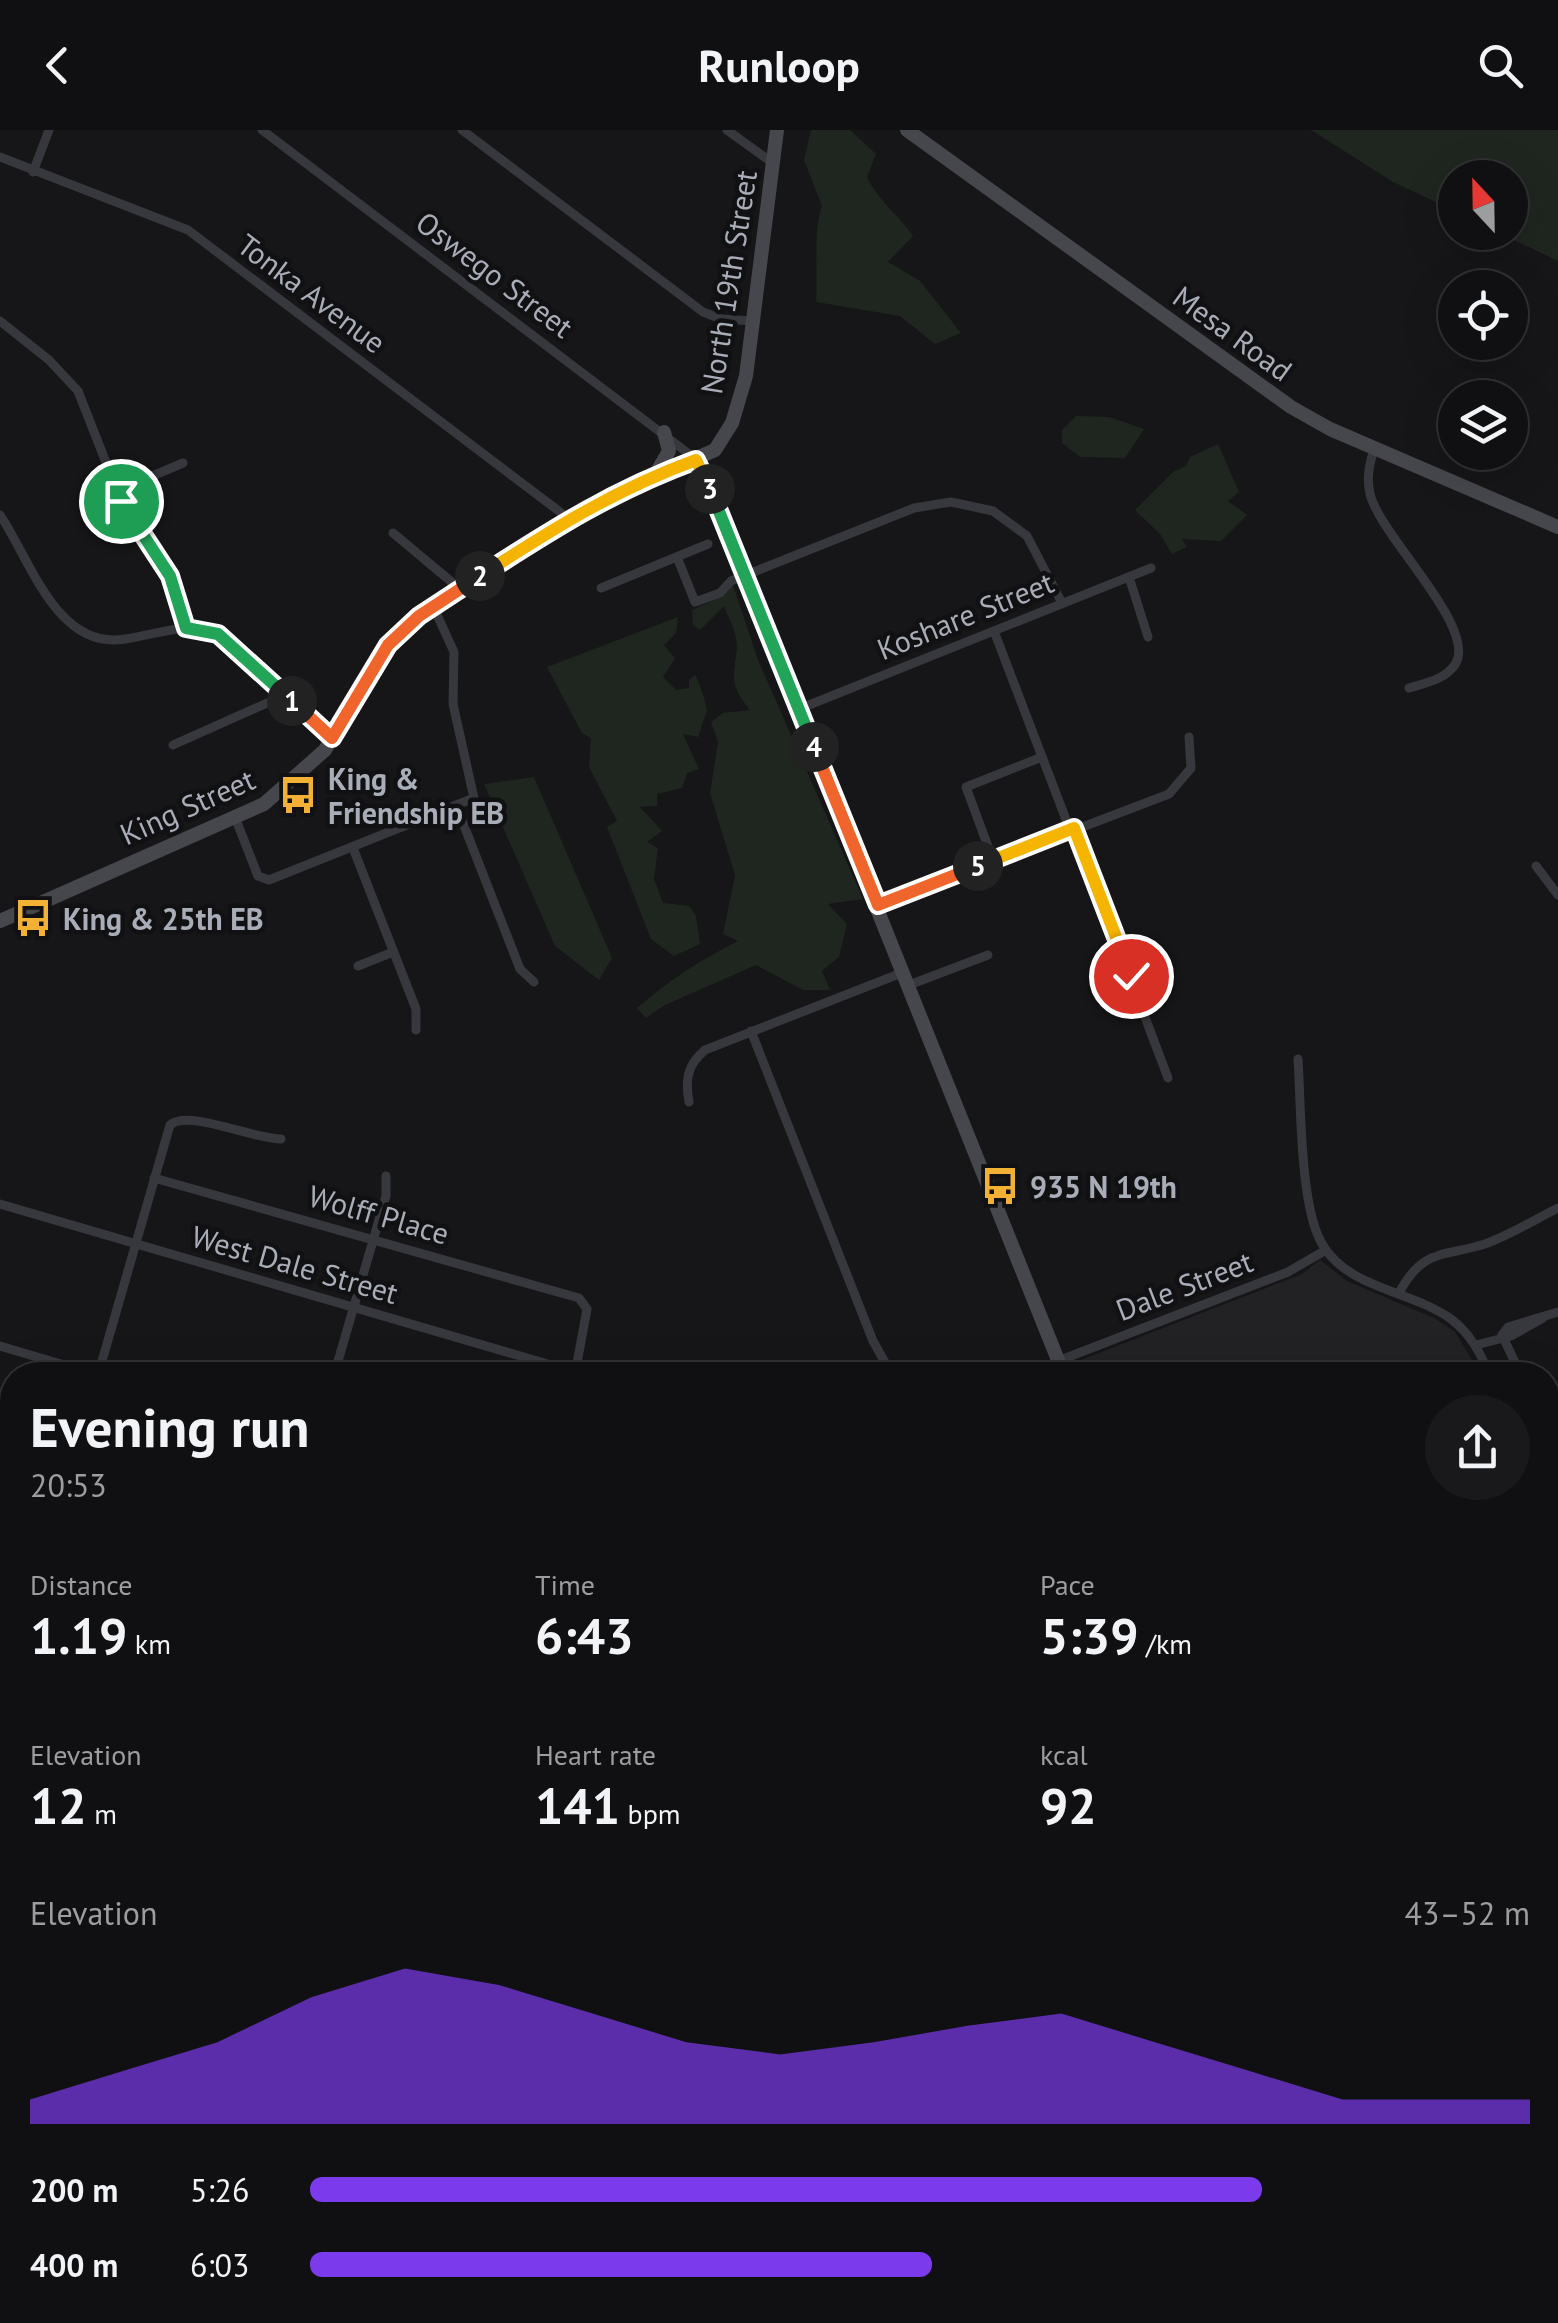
<!DOCTYPE html>
<meta charset="utf-8">
<style>
:root{--surface:#101012;--page:#19191b;--text:#f1f3f6;--muted:#9c9d9f;--line:#303032;--accent:#7c3aed}
body{margin:0;font-family:"PT Sans",sans-serif;background:var(--page);color:var(--text);height:100vh;display:flex;flex-direction:column;font-size:38px;white-space:nowrap}
*{box-sizing:border-box;margin:0}
p{font-size:32px;color:var(--muted)}
.icon{flex:none;width:55px;height:55px;fill:none;stroke:currentColor;stroke-width:2;stroke-linecap:round;stroke-linejoin:round}
.map{position:relative;flex:1;overflow:hidden}
.panel{position:absolute;left:0px;top:1232px;width:1560px;height:962px;display:flex;flex-direction:column;background:var(--surface);border-radius:40px 40px 0 0;box-shadow:0 10px 40px #0002,0 0 0 2px var(--line)}
.panel>*{flex:none}
.needle{width:65px;rotate:338deg}
.buttons{position:absolute;left:1438px;top:30px;display:grid;gap:20px}
.buttons a{display:grid;place-items:center;width:90px;height:90px;border-radius:50%;background:var(--surface);box-shadow:0 10px 40px #0002,0 0 0 2px var(--line);font-size:50px}
.pin{position:absolute;display:grid;place-items:center;width:85px;height:85px;color:#fff;margin:-42px;border:5px solid #fff;border-radius:50%;box-shadow:0 2px 10px #0007}
.km{position:absolute;width:50px;height:50px;margin:-25px;border-radius:50%;background:#222;color:#fff;font-size:28px;line-height:50px;text-align:center}
.round{display:grid;place-items:center;flex:none;width:105px;height:105px;border-radius:52px;background:var(--page)}
.headline{display:flex;align-items:center;justify-content:space-between;height:170px;padding:0 30px}
h1{font-size:55px;font-weight:800;line-height:75px}
.metrics{display:grid;grid-template-columns:repeat(3,1fr);gap:15px;height:170px;padding:10px 30px}
.metrics div{display:grid;align-content:center}
.metrics b{font-size:50px;font-weight:800}
.metrics small{font-size:28px;font-weight:400}
.metrics p{font-size:28px}
.chart{height:280px;padding:20px 30px}
.chart p{display:flex;justify-content:space-between}
.chart svg{width:100%;height:180px;margin-top:10px;fill:var(--accent);opacity:.7}
ul{padding:0 30px;list-style:none;font-size:32px}
li{display:grid;grid-template-columns:160px 120px 1fr;align-items:center;height:75px}
li i{height:25px;border-radius:12px;background:var(--accent)}
header{display:flex;justify-content:space-between;align-items:center;height:130px;padding:0 30px;background:var(--surface);font-size:45px;font-weight:800}
.map>svg:first-child{display:block}
.built{fill:#222225}
.green{fill:#1e261f}
.lines{fill:none;stroke-linecap:round;stroke-linejoin:round}
.street{stroke:#37383d;stroke-width:9}
.secondary{stroke:#45474d;stroke-width:14}
.split-1-casing{stroke:#fff;stroke-width:20}
.split-2-casing{stroke:#fff;stroke-width:20}
.split-3-casing{stroke:#fff;stroke-width:20}
.split-4-casing{stroke:#fff;stroke-width:20}
.split-5-casing{stroke:#fff;stroke-width:20}
.split-6-casing{stroke:#fff;stroke-width:20}
.split-1{stroke:#22a559;stroke-width:12}
.split-2{stroke:#f0652b;stroke-width:12}
.split-3{stroke:#f5b400;stroke-width:12}
.split-4{stroke:#22a559;stroke-width:12}
.split-5{stroke:#f0652b;stroke-width:12}
.split-6{stroke:#f5b400;stroke-width:12}
.labels{text-anchor:middle;dominant-baseline:central;stroke-width:9;stroke-linejoin:round;paint-order:stroke}
.street-label{font-size:30px;fill:#a8adb8;stroke:#111113}
.poi-label{font-size:30px;font-weight:bold;fill:#a8adb8;stroke:#111113;text-anchor:start}
</style>
<header><svg class="icon" aria-label="back" viewBox="0 0 24 24"><path d="M15 5l-7 7 7 7"/></svg>Runloop<svg class="icon" aria-label="search" viewBox="0 0 24 24"><circle cx="10" cy="10" r="6"/><path d="M15 15l6 6"/></svg></header>
<div class="map">
<svg width="1558" height="2193" viewBox="0 0 1558 2193">
<rect width="100%" height="100%" fill="#161618"/>
<path class="built" d="M1320,1130L1347,1151L1436,1189L1455,1202L1481,1245H1071L1068,1235L1302,1144Z"/>
<g class="green">
<path d="M811,0H850L876,24L867,47C879,72 898,84 913,106L888,132L920,151L961,203L935,214L900,186L816,172C818,144 813,99 822,76L804,30Z"/>
<path d="M1311,0H1558V131L1499,103L1510,102V48H1455V81L1393,52Z"/>
<path d="M1076,286L1109,287L1144,299L1125,328L1080,327L1062,313V300Z"/>
<path d="M1218,314L1239,362L1228,371L1247,385L1221,411L1182,409L1187,417L1172,424L1160,404L1135,380L1173,342L1186,336L1190,327Z"/>
<path d="M733,455L758,530L863,769L828,774L847,794L839,827L822,841L830,860H803L756,835L665,875L646,888L637,878C669,850 699,831 738,811L723,804L735,745L710,663L718,612L711,592L723,583L750,580C728,553 734,548 737,517C737,503 729,489 724,476L700,500L693,495L692,480L721,467Z"/>
<path d="M678,487L676,503L664,515L675,528L663,547L676,560L689,558V550L695,545C699,551 706,573 707,580L698,607L683,604L699,639L687,643L682,658L657,664V676L640,677L662,701L647,712L658,718L654,749L663,773L689,776L696,786L700,814L674,826L651,809L607,697L617,691L589,637L591,608L582,603L547,537Z"/>
<path d="M534,647L612,828L599,850L555,816L484,654Z"/>
<path d="M1007,2183V2182L1200,2183L1198,2193H1005Z"/>
</g>
<g class="lines">
<g class="street">
<path d="M262,0L697,330"/>
<path d="M462,0L703,182L721,189L754,191"/>
<path d="M727,0L774,34"/>
<path d="M0,27L188,100L568,388"/>
<path d="M33,42L49,0"/>
<path d="M0,191L49,230L78,261L125,381L170,446L185,498"/>
<path d="M1374,318C1370,334 1366,347 1370,364C1380,406 1476,495 1456,533C1447,549 1425,553 1409,558"/>
<path d="M117,361L183,333"/>
<path d="M0,385C30,429 57,521 125,509C152,505 183,494 210,499L333,608"/>
<path d="M393,403L460,459"/>
<path d="M677,427L695,472L720,463L731,451L914,378L951,372L993,381L1027,406L1062,473"/>
<path d="M1129,447L1148,507"/>
<path d="M601,458L708,414"/>
<path d="M994,501L1070,700"/>
<path d="M799,579L1151,438"/>
<path d="M173,615L285,565"/>
<path d="M456,675L520,839L534,852"/>
<path d="M235,687L258,746L269,750L474,668L453,574L454,522L433,476"/>
<path d="M1074,699L1168,948"/>
<path d="M353,718L416,879V900"/>
<path d="M993,730L966,657L1042,627"/>
<path d="M1536,736L1558,765"/>
<path d="M878,775L1169,664L1191,638L1189,607"/>
<path d="M358,836L393,822"/>
<path d="M909,855L988,825"/>
<path d="M751,901L873,1211L892,1245"/>
<path d="M1298,929C1301,975 1300,1074 1321,1112C1346,1159 1411,1160 1451,1189C1471,1204 1480,1223 1490,1245"/>
<path d="M689,972C685,950 687,935 705,920L904,842"/>
<path d="M154,1048L579,1168L587,1179L575,1244"/>
<path d="M0,1074L575,1242"/>
<path d="M1399,1163C1423,1118 1443,1127 1485,1114C1510,1105 1534,1090 1558,1078"/>
<path d="M1502,1205L1508,1197L1558,1182"/>
<path d="M1502,1205L1521,1245"/>
<path d="M1476,1215L1511,1206L1543,1188"/>
<path d="M0,1216L98,1245"/>
<path d="M1058,1231L1288,1142L1326,1120"/>
<path d="M98,1245L170,995C189,979 252,1009 281,1009"/>
<path d="M334,1245L386,1066V1046"/>
<path d="M1548,1303L1558,1326"/>
<path d="M0,1357L12,1361"/>
<path d="M1548,1369L1558,1393"/>
<path d="M0,1500L12,1504"/>
<path d="M0,1583L12,1540"/>
<path d="M1548,1599L1558,1594"/>
<path d="M1548,1725H1558"/>
<path d="M0,1781L12,1784"/>
<path d="M1548,1892L1558,1895"/>
<path d="M0,1923L12,1926"/>
<path d="M0,2063L12,2067"/>
<path d="M1548,2066L1558,2069"/>
<path d="M416,2182L452,2193"/>
<path d="M909,2182L944,2193"/>
<path d="M1317,2182L1360,2193"/>
<path d="M64,2193L67,2182"/>
<path d="M302,2193L305,2182"/>
<path d="M541,2193L544,2182"/>
<path d="M999,2193L1002,2182"/>
<path d="M1413,2193L1415,2182"/>
</g>
<g class="secondary">
<path d="M907,0L1291,277L1330,299L1558,397"/>
<path d="M697,330L1064,1245"/>
<path d="M655,345L669,321L664,302"/>
<path d="M0,791L264,674L325,620L376,531L419,486L586,377L715,320L732,293L746,246L777,0"/>
<path d="M1548,1445L1558,1440"/>
<path d="M0,1640L12,1644"/>
<path d="M779,2193L782,2182"/>
<path d="M1207,2193L1209,2182"/>
</g>
</g>
<g class="lines">
<g class="split-1-casing">
<path id="split-1" d="M121,371L170,446L186,498L218,504L292,571"/>
</g>
<g class="split-2-casing">
<path id="split-2" d="M292,571L332,608L388,515L419,486L480,446"/>
</g>
<g class="split-3-casing">
<path id="split-3" d="M480,446C553,399 614,360 696,330L710,359"/>
</g>
<g class="split-4-casing">
<path id="split-4" d="M710,359L814,617"/>
</g>
<g class="split-5-casing">
<path id="split-5" d="M814,617L878,775L978,736"/>
</g>
<g class="split-6-casing">
<path id="split-6" d="M978,736L1074,698L1131,846"/>
</g>
<use href="#split-1" class="split-1"/>
<use href="#split-2" class="split-2"/>
<use href="#split-3" class="split-3"/>
<use href="#split-4" class="split-4"/>
<use href="#split-5" class="split-5"/>
<use href="#split-6" class="split-6"/>
</g>
<defs>
<g id="bus-bare" transform="scale(3)"><path d="M-5-6H5V4H4V6H2V4H-2V6H-4V4H-5ZM-3.5-4V0h7V-4ZM-3.5 1.2v1.5H-2V1.2ZM2 1.2v1.5H3.5V1.2Z" fill="#f2b134" stroke="#111113" stroke-width="2.5" paint-order="stroke"/></g>
</defs>
<g fill-rule="evenodd">
<use href="#bus-bare" x="298" y="665"/>
<use href="#bus-bare" x="33" y="788"/>
<use href="#bus-bare" x="1000" y="1056"/>
</g>
<g class="labels">
<g class="street-label">
<text transform="translate(495 144) rotate(37)">Oswego Street</text>
<text transform="translate(728 152) rotate(-81)">North 19th Street</text>
<text transform="translate(312 163) rotate(37)">Tonka Avenue</text>
<text transform="translate(1233 203) rotate(36)">Mesa Road</text>
<text transform="translate(965 485) rotate(-22)">Koshare Street</text>
<text transform="translate(187 676) rotate(-24)">King Street</text>
<text transform="translate(379 1084) rotate(16)">Wolff Place</text>
<text transform="translate(295 1134) rotate(16)">West Dale Street</text>
<text transform="translate(1184 1155) rotate(-21)">Dale Street</text>
</g>
<g class="poi-label">
<text x="328" y="648">King &amp;<tspan x="328" dy="34">Friendship EB</tspan></text>
<text x="63" y="788">King &amp; 25th EB</text>
<text x="1030" y="1056">935 N 19th</text>
</g>
</g>
</svg>
<div class="buttons">
<a><svg class="needle" viewBox="-14 -14 28 28"><path d="M0-13l5 13h-10z" fill="#e53935"/><path d="M0 13l5-13h-10z" fill="#9c9d9f"/></svg></a>
<a><svg class="icon" aria-label="locate" viewBox="0 0 24 24"><circle cx="12" cy="12" r="6"/><path d="M12 2v4M12 18v4M2 12h4M18 12h4"/></svg></a>
<a><svg class="icon" aria-label="layers" viewBox="0 0 24 24"><path d="M12 4l9 5-9 5-9-5zM3 14l9 5 9-5"/></svg></a>
</div>
<div class="pin" style="left:121px;top:371px;background:#1e9e55"><svg class="icon" aria-label="arrive" viewBox="0 0 24 24"><path d="M6 21V4h12l-3 4 3 4H6"/></svg></div>
<div class="pin" style="left:1131px;top:846px;background:#d93025"><svg class="icon" aria-label="check" viewBox="0 0 24 24"><path d="M5 12l5 5 9-10"/></svg></div>
<b class="km" style="left:292px;top:571px">1</b>
<b class="km" style="left:480px;top:446px">2</b>
<b class="km" style="left:710px;top:359px">3</b>
<b class="km" style="left:814px;top:617px">4</b>
<b class="km" style="left:978px;top:736px">5</b>
<section class="panel">
<div class="headline"><div><h1>Evening run</h1><p>20:53</p></div><a class="round"><svg class="icon" aria-label="share" viewBox="0 0 24 24"><path d="M12 15V3M7 8l5-5 5 5M5 13v7h14v-7"/></svg></a></div>
<div class="metrics">
<div><p>Distance</p><b>1.19<small> km</small></b></div>
<div><p>Time</p><b>6:43</b></div>
<div><p>Pace</p><b>5:39<small> /km</small></b></div>
</div>
<div class="metrics">
<div><p>Elevation</p><b>12<small> m</small></b></div>
<div><p>Heart rate</p><b>141<small> bpm</small></b></div>
<div><p>kcal</p><b>92</b></div>
</div>
<div class="chart"><p><span>Elevation</span>43–52 m</p>
<svg viewBox="0 0 160 44" preserveAspectRatio="none"><path d="M0 44V38L10 31L20 24L30 13L40 6L50 10L60 17L70 24L80 27L90 24L100 20L110 17L120 24L130 31L140 38L150 38L160 38V44z"/></svg>
</div>
<ul>
<li><b>200 m</b>5:26<i style="width:78%"></i></li>
<li><b>400 m</b>6:03<i style="width:51%"></i></li>
</ul>
</section>
</div>
